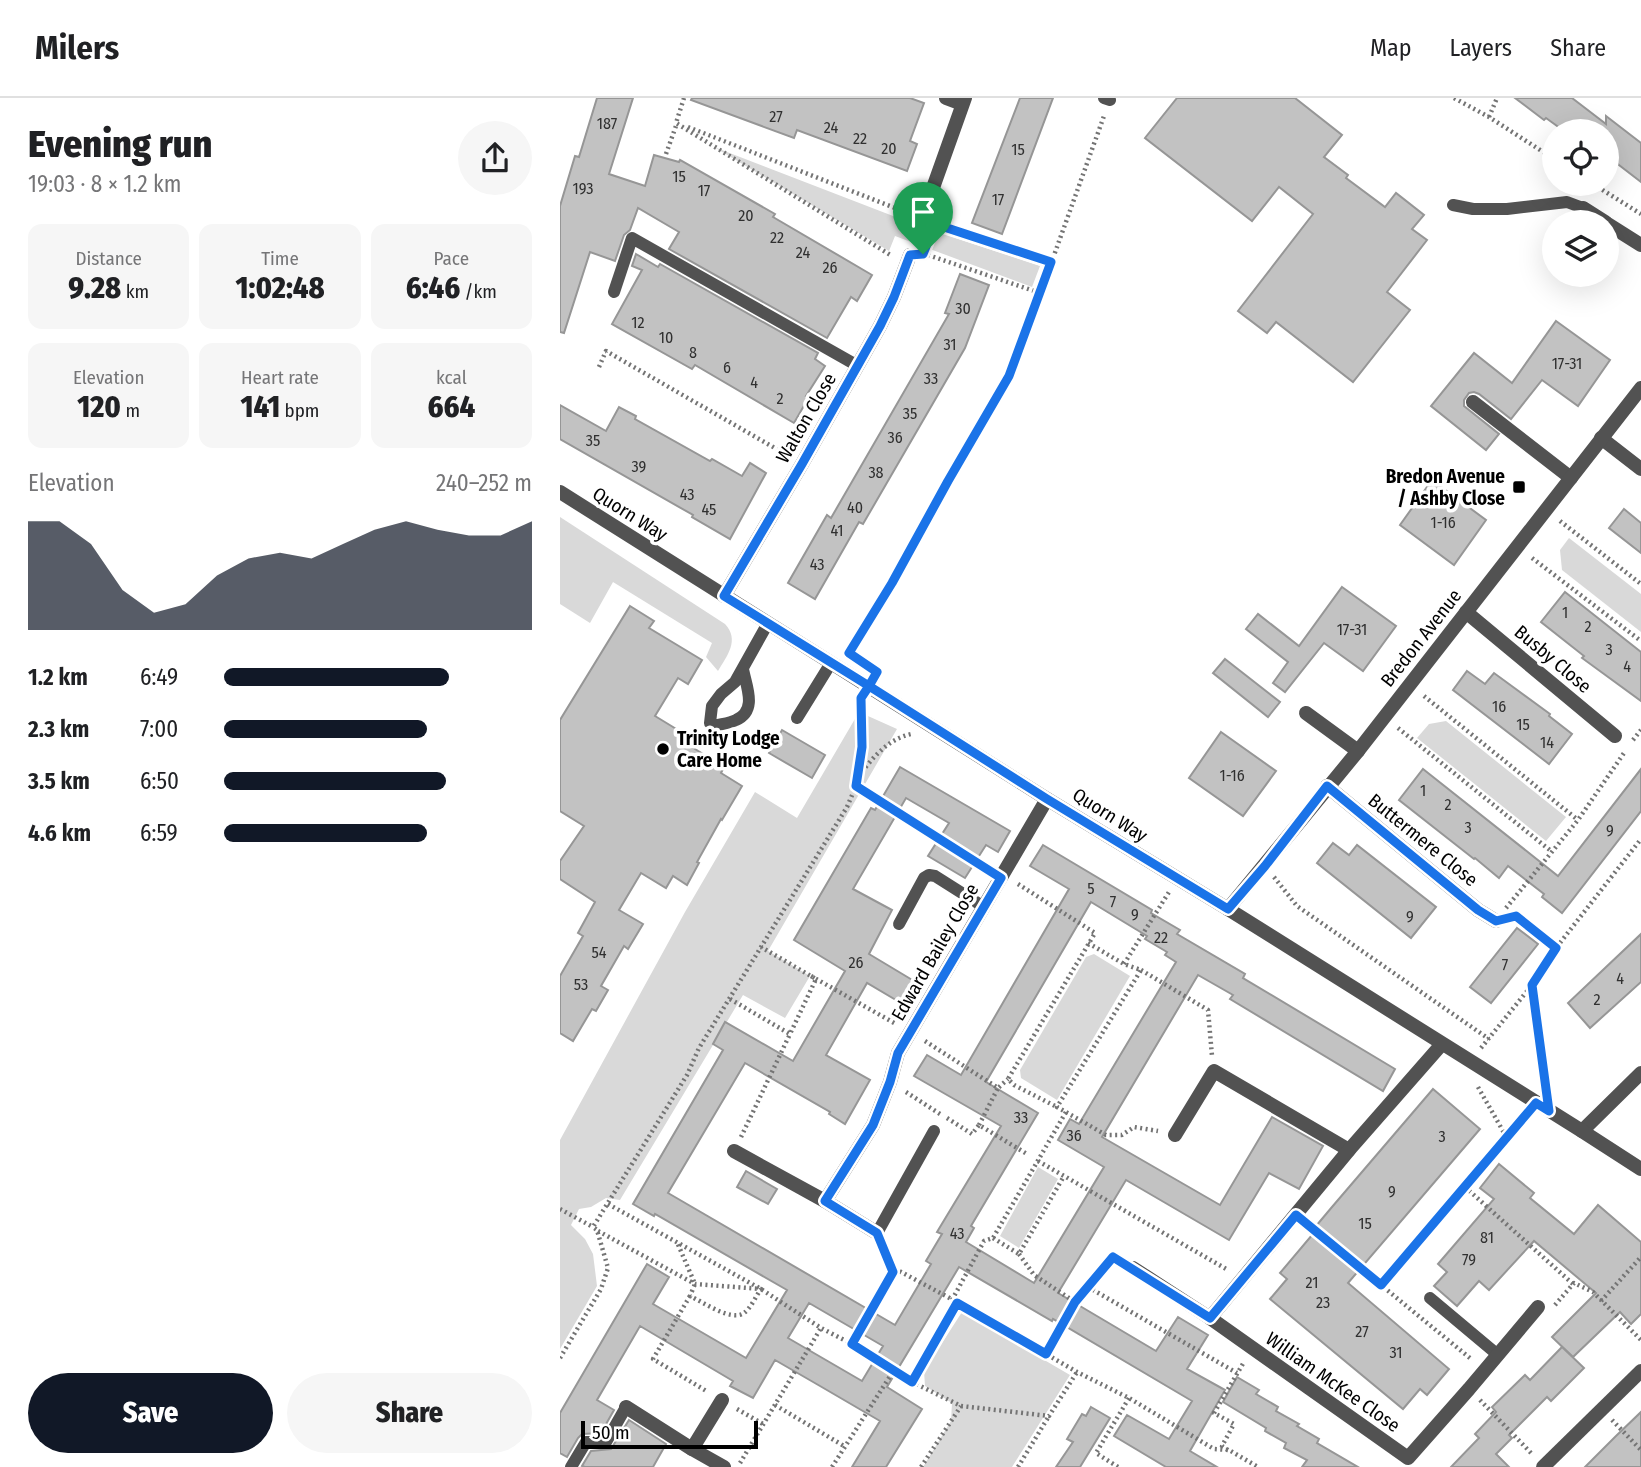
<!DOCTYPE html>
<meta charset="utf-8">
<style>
:root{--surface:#fff;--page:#f6f6f6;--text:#202124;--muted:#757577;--line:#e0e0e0;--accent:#111827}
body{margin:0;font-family:"Fira Sans Condensed",sans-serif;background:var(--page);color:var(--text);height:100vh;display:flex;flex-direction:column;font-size:26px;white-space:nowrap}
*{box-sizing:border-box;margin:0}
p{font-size:23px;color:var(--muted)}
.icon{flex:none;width:38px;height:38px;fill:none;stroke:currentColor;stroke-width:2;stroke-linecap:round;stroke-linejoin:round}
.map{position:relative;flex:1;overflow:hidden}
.sheet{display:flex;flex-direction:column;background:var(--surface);width:560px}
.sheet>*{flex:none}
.tools{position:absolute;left:982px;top:21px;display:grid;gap:14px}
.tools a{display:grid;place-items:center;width:77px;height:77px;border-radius:50%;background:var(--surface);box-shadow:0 7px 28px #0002;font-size:35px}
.scale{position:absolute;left:21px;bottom:18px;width:177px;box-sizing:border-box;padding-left:7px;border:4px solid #000;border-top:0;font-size:19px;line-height:24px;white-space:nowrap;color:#000;-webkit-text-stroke:5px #fff;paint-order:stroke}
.pin{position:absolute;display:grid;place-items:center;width:60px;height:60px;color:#fff;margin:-72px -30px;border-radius:50% 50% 50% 0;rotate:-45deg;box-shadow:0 0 7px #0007}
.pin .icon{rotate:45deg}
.round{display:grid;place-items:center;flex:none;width:74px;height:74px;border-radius:37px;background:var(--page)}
.head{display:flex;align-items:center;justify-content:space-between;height:119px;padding:0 28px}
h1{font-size:38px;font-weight:800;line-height:52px}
.metrics{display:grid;grid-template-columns:repeat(3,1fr);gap:10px;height:119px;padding:7px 28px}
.metrics div{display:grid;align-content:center;border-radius:14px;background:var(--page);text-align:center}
.metrics b{font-size:30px;font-weight:800}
.metrics small{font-size:19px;font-weight:400}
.metrics p{font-size:19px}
.chart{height:196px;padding:14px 28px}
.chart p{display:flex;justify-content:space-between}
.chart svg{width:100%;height:126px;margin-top:7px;fill:var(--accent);opacity:.7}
.primary-button{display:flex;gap:14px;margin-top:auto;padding:14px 28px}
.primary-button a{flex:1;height:80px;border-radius:42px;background:var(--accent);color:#fff;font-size:28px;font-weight:800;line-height:80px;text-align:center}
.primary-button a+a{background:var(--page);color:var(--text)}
ul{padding:0 28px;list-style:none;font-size:23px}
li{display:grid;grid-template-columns:112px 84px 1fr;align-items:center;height:52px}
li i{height:18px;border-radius:9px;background:var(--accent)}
header{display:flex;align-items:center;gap:42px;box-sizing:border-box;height:98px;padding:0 35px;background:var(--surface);border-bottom:2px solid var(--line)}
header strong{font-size:33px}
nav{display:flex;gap:38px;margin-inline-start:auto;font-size:24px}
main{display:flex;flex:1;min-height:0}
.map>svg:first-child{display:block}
.green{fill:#d9d9d9}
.building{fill:#c2c2c2;stroke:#969696;stroke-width:2;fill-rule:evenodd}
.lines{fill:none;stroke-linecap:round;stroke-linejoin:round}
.path{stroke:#747474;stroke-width:4.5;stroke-dasharray:2 3.5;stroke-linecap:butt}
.service{stroke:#525252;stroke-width:12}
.minor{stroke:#525252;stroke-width:14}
.tertiary{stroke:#525252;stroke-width:14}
.route-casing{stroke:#fff;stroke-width:14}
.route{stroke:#1a73e8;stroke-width:9}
.poi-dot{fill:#000;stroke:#fff;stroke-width:2.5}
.labels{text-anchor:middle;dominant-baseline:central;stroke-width:7;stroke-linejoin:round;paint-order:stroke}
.number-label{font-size:16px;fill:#303030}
.street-label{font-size:19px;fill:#000;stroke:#fff}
.poi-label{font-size:19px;font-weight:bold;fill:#000;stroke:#fff;text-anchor:end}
</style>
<header>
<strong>Milers</strong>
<nav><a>Map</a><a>Layers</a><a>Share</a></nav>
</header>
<main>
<section class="sheet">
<div class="head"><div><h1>Evening run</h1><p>19:03 · 8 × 1.2 km</p></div><a class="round"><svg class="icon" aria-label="share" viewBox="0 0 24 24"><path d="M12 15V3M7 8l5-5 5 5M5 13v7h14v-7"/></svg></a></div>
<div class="metrics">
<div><p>Distance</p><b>9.28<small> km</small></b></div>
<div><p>Time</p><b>1:02:48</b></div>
<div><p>Pace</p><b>6:46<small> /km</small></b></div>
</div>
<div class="metrics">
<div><p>Elevation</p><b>120<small> m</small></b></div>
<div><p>Heart rate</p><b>141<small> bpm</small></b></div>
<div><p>kcal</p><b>664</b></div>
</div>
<div class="chart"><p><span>Elevation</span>240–252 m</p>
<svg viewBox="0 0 160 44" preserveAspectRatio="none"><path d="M0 44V6L10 6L20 14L30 30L40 38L50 35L60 25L70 19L80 17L90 19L100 14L110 9L120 6L130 9L140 11L150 11L160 6V44z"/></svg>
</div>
<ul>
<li><b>1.2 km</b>6:49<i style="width:73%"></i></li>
<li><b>2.3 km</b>7:00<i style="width:66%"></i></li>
<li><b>3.5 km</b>6:50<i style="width:72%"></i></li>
<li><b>4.6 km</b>6:59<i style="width:66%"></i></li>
</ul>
<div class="primary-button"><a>Save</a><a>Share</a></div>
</section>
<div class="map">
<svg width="1081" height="1369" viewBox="0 0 1081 1369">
<rect width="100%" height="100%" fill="#fff"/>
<g class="green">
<path d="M154,49L359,128L480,168L472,189L335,138L329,153Z"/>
<path d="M0,419L165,526C180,542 167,558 158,573L146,559L152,545L53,484L30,525L0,506Z"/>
<path d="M1009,440L1081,496V534L1002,472L1000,452Z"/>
<path d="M299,614L337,631L208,853L250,878L225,920L183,897L60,1102L46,1100L31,1109L19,1111L11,1127L25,1141L33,1156L37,1188L0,1251V1042L125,814L195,694L237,720Z"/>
<path d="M886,623L1006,719L986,743L857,640L869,626Z"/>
<path d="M534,856L570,878L497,1002L461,980L460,972L526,859Z"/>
<path d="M478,1069L498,1081L459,1150L440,1138Z"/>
<path d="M402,1214L510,1277L452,1369H363L391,1323L392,1305L365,1288L364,1273Z"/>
</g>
<g class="building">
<path d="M37,0H73L49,76L85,88L94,57L119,64L120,62L215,116L213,119L312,177L297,203L291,199L267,240L109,151L119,134L78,110L70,132L64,137L55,163L30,154L4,235L0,234V108L15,58L19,59Z"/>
<path d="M132,0H350L364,5L350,43L357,46L347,73L237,32L234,40L131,2Z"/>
<path d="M460,0H493L442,136L412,125Z"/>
<path d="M617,0H735L782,37L764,59L788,77L786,80L825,109L836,95L864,117L852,131L867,142L827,194L850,212L793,284L716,224L707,235L678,213L753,116L719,89L692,123L585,40Z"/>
<path d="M955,0H1012L1046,26V18L1081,45V84L1046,57V33H1004L986,20L984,22Z"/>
<path d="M76,156L98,169L100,166L258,255L255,261L265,268L246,298L249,299L234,325L135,267L132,271L52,226L82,172L72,168Z"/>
<path d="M400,176L429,187L405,250L303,426L299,424L255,501L228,485L267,417L271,420L389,216L385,215Z"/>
<path d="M996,223L1050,262L1018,308L982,282L951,321L919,296L914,294L909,295L904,302V308L939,336L926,352L871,308L914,255L952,285Z"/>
<path d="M0,307L46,333L59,309L76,318L75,321L150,363L152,361L182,378L190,365L206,375L170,441L132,419L133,417L0,341Z"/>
<path d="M872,382L926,422L894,467L840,427Z"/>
<path d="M1064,411L1081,425V455L1049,430Z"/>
<path d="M782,489L836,528L803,573L764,545L725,594L713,585L728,564L686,531L698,516L739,548Z"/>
<path d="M1005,494L1081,554V603L1022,560L1024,558L981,524Z"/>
<path d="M70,508L94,523L89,530L142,562L128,586L118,580L95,618L131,640L127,646L164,669L161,675L182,688L162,722L161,721L137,764L139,765L127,787L113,778L106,790L81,775L59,812L83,826L68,851L64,848L41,888L48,892L36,913L32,911L13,943L0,935V878L23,838L18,835L35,804L0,781V763L24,728L0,713V622Z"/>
<path d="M665,561L720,604L708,619L653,575Z"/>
<path d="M907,573L925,586L934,575L990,616L989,618L1012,636L989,666L893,592Z"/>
<path d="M222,632L265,657L252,680L209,655Z"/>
<path d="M661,634L716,673L683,718L629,680Z"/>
<path d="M340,669L450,733L438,754L426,747L405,780L368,758L389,725L346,700L293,791L332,812L309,856L359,886L346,908L307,885L266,957L310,982L285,1026L269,1016L270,1014L185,965L108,1095L335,1227L371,1166L366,1163L382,1136L377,1134L441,1028L354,978L367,957L401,977L509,791L470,768L483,747L592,812L591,815L620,832L617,836L685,876L683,880L835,971L823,993L670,901L673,897L638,877L542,1039L660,1107L712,1019L763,1048L739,1091L709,1075L669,1142L566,1082L498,1195L596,1253L618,1219L648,1237L627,1271L665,1292L630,1353L657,1369H606L554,1338L567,1317L609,1341L632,1303L493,1221L492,1223L399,1169L327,1289L362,1311L326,1369H292L320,1323L260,1288L215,1262L193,1300L170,1288L173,1283L80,1228L37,1302L54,1312L41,1335L22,1336L18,1340L7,1359L0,1355V1315L87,1166L109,1179L93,1206L186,1260L227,1192L95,1116L94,1118L73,1106L163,952L153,946L165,924L233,963L285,873L234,842L311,710L315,712ZM531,804L587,838L585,841L607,854L605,857L616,864L519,1026L510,1021L498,1042L544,1069L474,1185L406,1144L414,1130L411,1128L478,1015L426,984ZM249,1205L323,1248L302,1283L228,1240Z"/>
<path d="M863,671L998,778L1081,671V713L1002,815L982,799L984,796L948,768L939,780L915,760L914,761L839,702Z"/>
<path d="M773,745L789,757L797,747L876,809L851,840L757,765Z"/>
<path d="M957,830L978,846L931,905L910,889Z"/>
<path d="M1081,836V884L1030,930L1008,905Z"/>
<path d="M873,991L920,1031L788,1185L889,1271L867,1297L860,1291L843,1311L710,1201L727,1181L720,1175L758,1130L756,1128L772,1109Z"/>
<path d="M939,1066L974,1095L970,1100L1014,1136L1038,1107L1081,1144V1216L1071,1226L1060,1214L1013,1259L992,1239L1036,1195L974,1143L929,1192L919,1183L897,1208L874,1188L887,1174L878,1166L934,1101L920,1090Z"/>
<path d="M186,1073L217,1091L208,1106L177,1089Z"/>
<path d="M1002,1249L1024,1270L991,1303L987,1299L949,1337L952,1340L936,1356L949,1369H891L919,1340L915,1336L936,1314L932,1309L965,1277L970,1282Z"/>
<path d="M677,1279L699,1292L696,1296L718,1309L716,1313L739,1326L737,1328L759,1341L757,1345L798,1369H742L747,1362L724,1350L726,1345L705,1333L706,1330L663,1304Z"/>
<path d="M531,1309L550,1320L520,1369H496L513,1344L507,1341L522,1316L526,1318Z"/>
<path d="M1081,1314V1369H1025L1056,1338Z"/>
<path d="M69,1322L106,1346L93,1369H25L22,1368L31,1353L51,1351Z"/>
</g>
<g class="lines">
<g class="path">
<path d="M124,0L116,25L332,158"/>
<path d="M894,0L929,19L994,61"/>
<path d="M929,19L937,0"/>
<path d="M128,29L348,115"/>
<path d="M106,56L117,25"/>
<path d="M1033,86L1081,116"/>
<path d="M376,126L491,164"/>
<path d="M365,151L373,129"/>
<path d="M368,157L480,195"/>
<path d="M39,269L46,253L227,357"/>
<path d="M1000,423L1081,486"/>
<path d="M972,460L1081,543"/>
<path d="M289,555L332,485L388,383L449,278L474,213L544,18"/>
<path d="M864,598L1018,722"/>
<path d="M838,630L991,753"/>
<path d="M1073,642L1081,632"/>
<path d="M299,678C312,660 328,641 351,636"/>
<path d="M296,688L425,770"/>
<path d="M714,779L737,808L929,941"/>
<path d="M458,786L535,835L448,981L454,987L497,1009"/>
<path d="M946,810L1018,722L1064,655"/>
<path d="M951,819L955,818L996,850"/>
<path d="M528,845L564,866L581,872L497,1009L546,1037H562L574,1029L598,1033"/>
<path d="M564,866L609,794"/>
<path d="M581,872L648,912L652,958"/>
<path d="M251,878L336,926"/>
<path d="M972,887L985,988"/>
<path d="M170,901L230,936L256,881L201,849"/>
<path d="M365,943L438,990L448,981"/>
<path d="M921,950L972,887L996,850L1081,741"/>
<path d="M918,989L947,1040"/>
<path d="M346,994L380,1016"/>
<path d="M387,1020L412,1036L419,1027L467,1056"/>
<path d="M419,1027L438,990"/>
<path d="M181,1039L230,936"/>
<path d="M478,1063L668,1172"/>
<path d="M905,1089L1013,1186"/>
<path d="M48,1106L201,1191L261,1230L292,1246L352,1284L401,1308L489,1318L517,1274"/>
<path d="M0,1111L33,1129"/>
<path d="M747,1126L911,1261"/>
<path d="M38,1133L135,1186L201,1191C196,1198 191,1210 184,1215C171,1224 143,1204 130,1198L135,1186L117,1144"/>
<path d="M433,1140L459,1156L504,1078"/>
<path d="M459,1156L474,1177L515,1204"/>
<path d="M330,1168L397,1204L352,1284"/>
<path d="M821,1187L966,1017"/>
<path d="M528,1189L677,1275"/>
<path d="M130,1198L93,1261L148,1294"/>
<path d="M392,1202L424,1143L433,1140L506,1014"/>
<path d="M1041,1203L1081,1159"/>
<path d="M397,1204L517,1274L569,1300L654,1351L669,1352L698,1369"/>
<path d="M995,1207L1014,1185L1033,1194L1081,1242"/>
<path d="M292,1246L333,1174L323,1151"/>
<path d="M486,1256L515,1204L553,1159L560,1163"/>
<path d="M0,1260L41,1191L48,1170L37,1132L33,1129L127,977L139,950L287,709L296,688L302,649L301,605"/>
<path d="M920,1302L972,1356"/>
<path d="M215,1307L284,1348"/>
<path d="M177,1311L203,1326"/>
<path d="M1052,1322L1081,1352"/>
<path d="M668,1352L662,1348L674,1326L654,1315L684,1264"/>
<path d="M180,1365L261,1230"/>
<path d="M272,1369L334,1272"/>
<path d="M361,1369L401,1308"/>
<path d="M458,1369L489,1318"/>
<path d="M558,1369L536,1355L569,1300"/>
</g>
<g class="service">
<path d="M544,0L550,2"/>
<path d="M893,107L913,111H947L1007,104L1023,110"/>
<path d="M54,194L72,140L298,268"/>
<path d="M183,571C186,588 198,612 176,622C170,625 161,626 154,628L150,625L152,608L161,596L175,584L208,525"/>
<path d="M237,620L271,565"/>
<path d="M339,826L364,780L369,777L375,778L424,809"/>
<path d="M317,1135L374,1033"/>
<path d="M870,1200L938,1257"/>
<path d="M11,1369L26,1344H46L66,1309"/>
</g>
<g class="minor">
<path d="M386,0L402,6"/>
<path d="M1023,110L1045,124"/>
<path d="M364,115L405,0"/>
<path d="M1046,125L1081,147"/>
<path d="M913,304L1011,380"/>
<path d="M1041,340L1081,371"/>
<path d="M164,498L242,366L320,228L334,199L350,157"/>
<path d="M906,514L1055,638"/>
<path d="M746,615L798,653"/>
<path d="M767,688L918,812L936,823"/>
<path d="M1022,1033L1081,975"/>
<path d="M615,1037L654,973L789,1052"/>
<path d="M174,1053L265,1103L313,1027L330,984L338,955L487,701"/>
<path d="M265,1103L317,1135"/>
<path d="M573,1170L650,1220L848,1360L909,1291L978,1209"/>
<path d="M650,1220L789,1052L882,946"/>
<path d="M162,1302L132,1351L164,1369"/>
<path d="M66,1309L132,1351"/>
</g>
<g class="tertiary">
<path d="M0,394L487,701L668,811L1022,1033L1081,1071"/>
<path d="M668,811L798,653L1081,290"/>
<path d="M983,1369L1081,1273"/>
</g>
</g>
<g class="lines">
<g class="route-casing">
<path id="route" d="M363,156L350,157L334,199L320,228L242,366L164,498L309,588L301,600L302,649L296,688L441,780L338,955L330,984L313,1027L265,1103L317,1135L333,1174L292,1246L352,1284L397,1205L486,1256L515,1204L553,1159L650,1220L736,1117L821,1187L976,1005L989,1013L972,887L996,850L956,818L936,823L918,812L767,688L705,768L668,811L487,701L309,588L317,574L289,555L332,485L388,383L449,278L491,164L375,126L363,156"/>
</g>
<use href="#route" class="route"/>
</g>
<g class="poi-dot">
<rect x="952" y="382" width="14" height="14" rx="3.5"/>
<circle cx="103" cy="651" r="7"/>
</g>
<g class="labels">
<g class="number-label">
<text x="216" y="18">27</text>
<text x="47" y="25">187</text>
<text x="271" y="29">24</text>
<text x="300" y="40">22</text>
<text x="329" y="50">20</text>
<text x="458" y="51">15</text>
<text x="119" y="78">15</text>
<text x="23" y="90">193</text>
<text x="144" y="92">17</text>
<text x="438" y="101">17</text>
<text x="186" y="117">20</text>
<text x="217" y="139">22</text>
<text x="243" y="154">24</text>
<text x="270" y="169">26</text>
<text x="403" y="210">30</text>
<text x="78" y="224">12</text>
<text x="106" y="239">10</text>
<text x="390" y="246">31</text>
<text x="133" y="254">8</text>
<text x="1007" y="265">17-31</text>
<text x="167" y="269">6</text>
<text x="371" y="280">33</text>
<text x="194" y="284">4</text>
<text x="220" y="300">2</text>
<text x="350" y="315">35</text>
<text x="335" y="339">36</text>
<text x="33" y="342">35</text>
<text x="79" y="368">39</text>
<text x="316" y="374">38</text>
<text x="127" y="396">43</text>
<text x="295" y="409">40</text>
<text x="149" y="411">45</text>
<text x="883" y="424">1-16</text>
<text x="277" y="432">41</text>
<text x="257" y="466">43</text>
<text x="1005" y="514">1</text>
<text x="1028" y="528">2</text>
<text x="792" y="531">17-31</text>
<text x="1049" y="551">3</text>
<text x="1067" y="568">4</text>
<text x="939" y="608">16</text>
<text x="963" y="626">15</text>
<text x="987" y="644">14</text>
<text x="672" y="677">1-16</text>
<text x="863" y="692">1</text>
<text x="888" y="706">2</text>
<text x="908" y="729">3</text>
<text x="1050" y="732">9</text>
<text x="531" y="790">5</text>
<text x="553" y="803">7</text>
<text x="575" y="816">9</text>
<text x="850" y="818">9</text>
<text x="601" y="839">22</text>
<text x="39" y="854">54</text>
<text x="296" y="864">26</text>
<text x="945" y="866">7</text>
<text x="1060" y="880">4</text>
<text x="21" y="886">53</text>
<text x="1037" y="901">2</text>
<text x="461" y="1019">33</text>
<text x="514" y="1037">36</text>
<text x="882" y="1038">3</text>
<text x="832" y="1093">9</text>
<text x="805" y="1125">15</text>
<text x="397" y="1135">43</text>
<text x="927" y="1139">81</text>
<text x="909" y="1161">79</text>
<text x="752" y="1184">21</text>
<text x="763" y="1204">23</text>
<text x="802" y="1233">27</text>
<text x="836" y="1254">31</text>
</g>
<g class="street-label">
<text transform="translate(246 320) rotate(-60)">Walton Close</text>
<text transform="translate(70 416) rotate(32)">Quorn Way</text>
<text transform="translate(861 540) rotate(-52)">Bredon Avenue</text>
<text transform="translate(993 561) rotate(40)">Busby Close</text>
<text transform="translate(550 717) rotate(32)">Quorn Way</text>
<text transform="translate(863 742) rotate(39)">Buttermere Close</text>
<text transform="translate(375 854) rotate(-60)">Edward Bailey Close</text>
<text transform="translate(773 1284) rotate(35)">William McKee Close</text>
</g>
<g class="poi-label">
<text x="945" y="378">Bredon Avenue<tspan x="945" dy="22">/ Ashby Close</tspan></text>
<text x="117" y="640" text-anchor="start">Trinity Lodge<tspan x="117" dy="22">Care Home</tspan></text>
</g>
</g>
</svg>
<div class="tools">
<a><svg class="icon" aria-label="locate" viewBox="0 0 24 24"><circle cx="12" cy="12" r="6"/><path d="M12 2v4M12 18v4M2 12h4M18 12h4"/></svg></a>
<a><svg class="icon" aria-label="layers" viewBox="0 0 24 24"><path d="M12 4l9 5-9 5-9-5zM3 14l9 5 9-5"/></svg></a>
</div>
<div class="scale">50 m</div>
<div class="pin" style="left:363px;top:156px;background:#1e9e55"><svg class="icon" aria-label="arrive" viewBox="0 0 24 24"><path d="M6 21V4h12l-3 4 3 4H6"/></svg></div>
</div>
</main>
